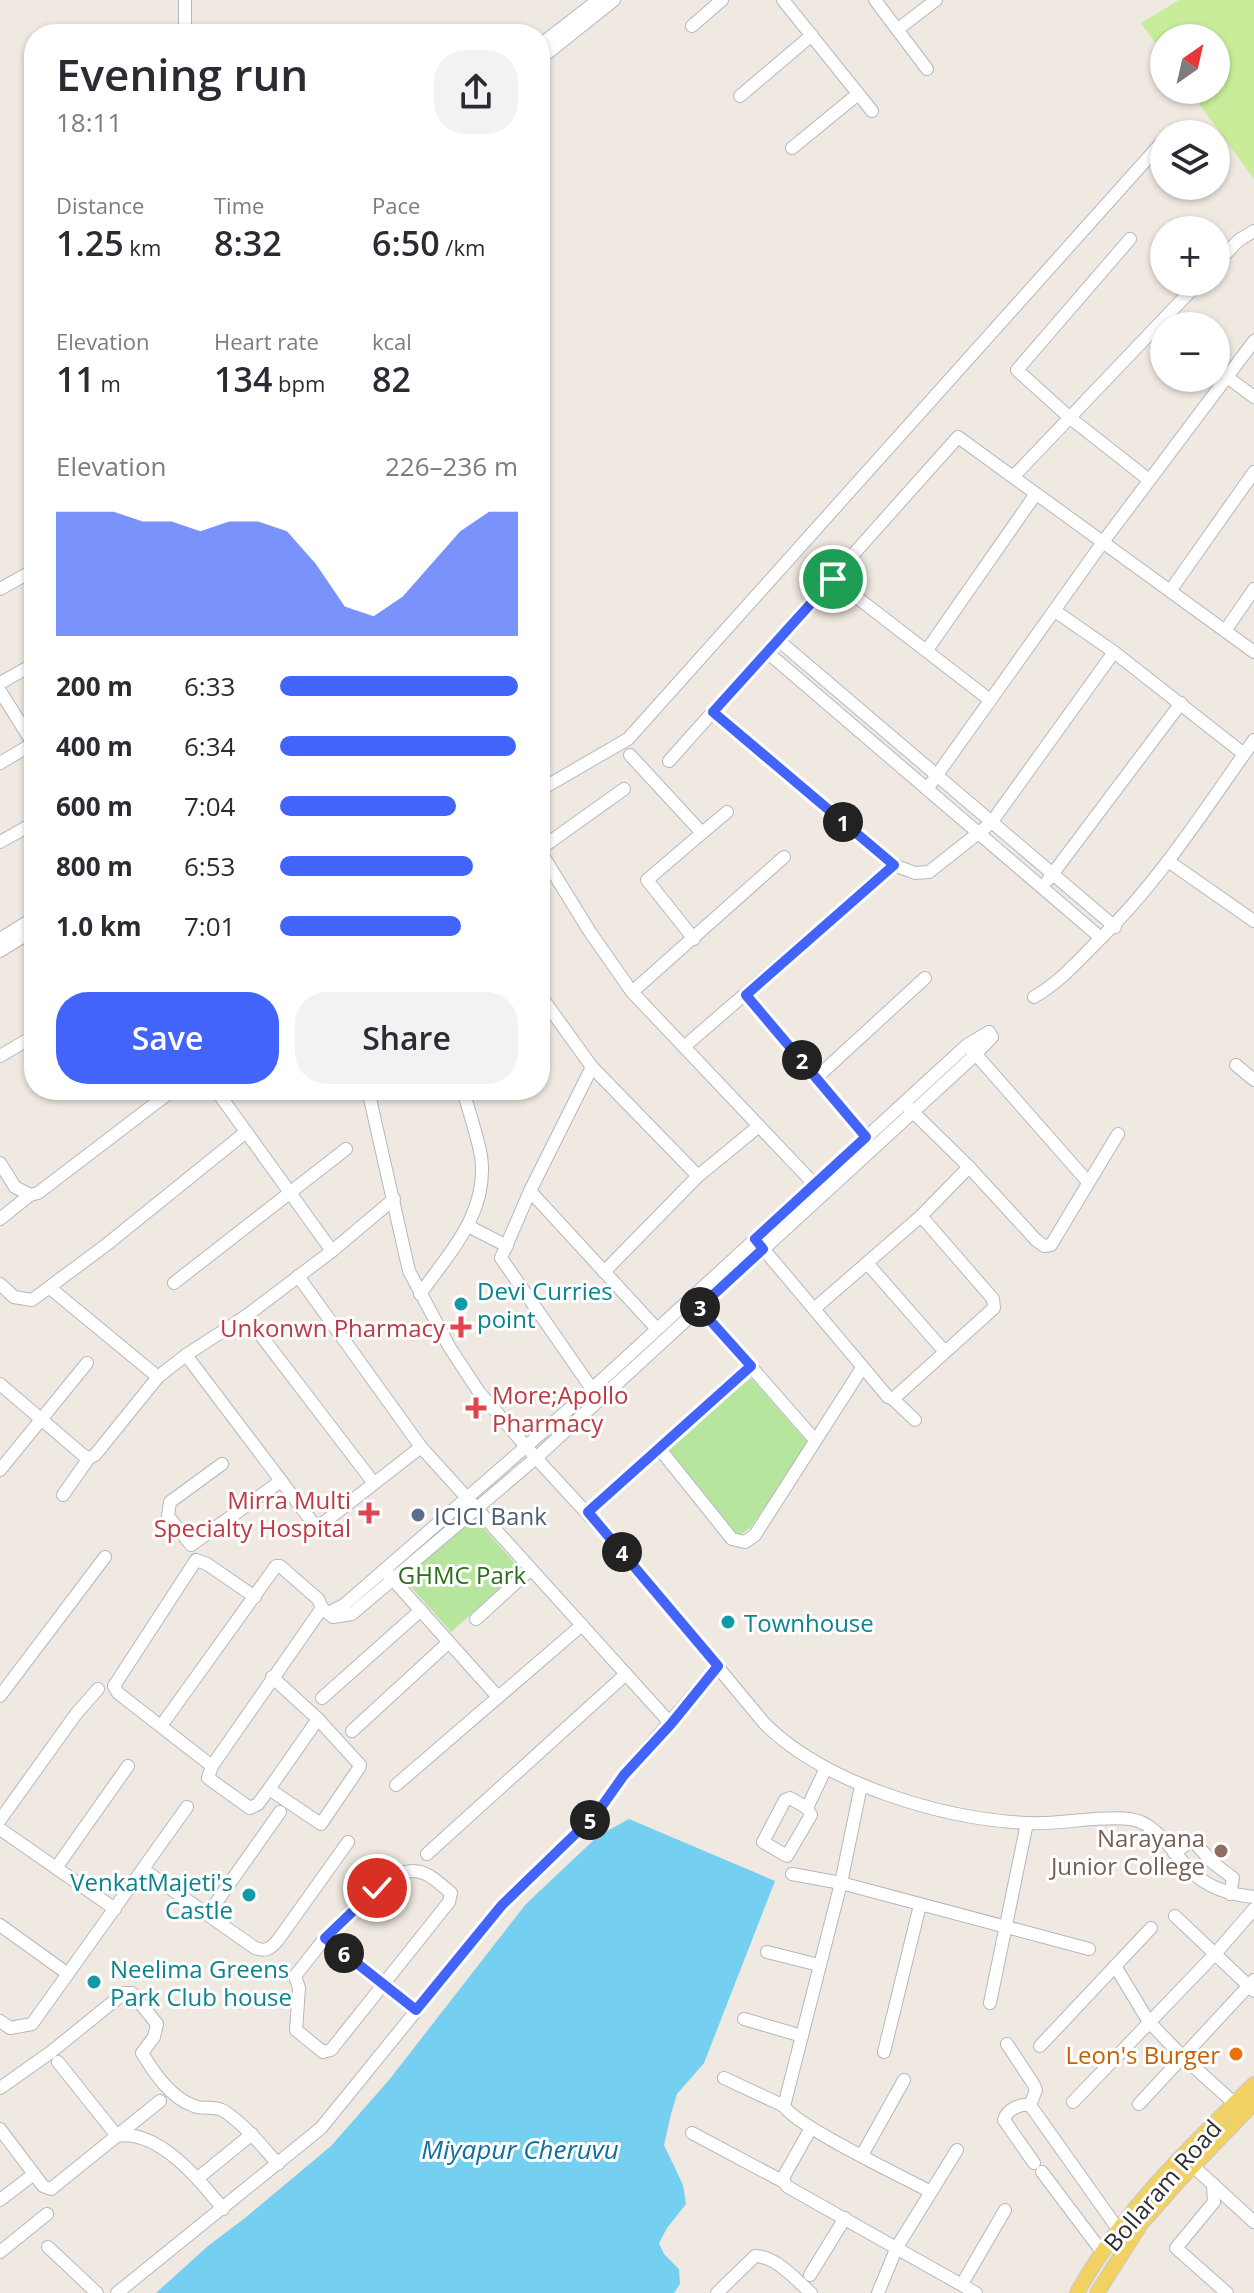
<!DOCTYPE html>
<meta charset="utf-8">
<style>
:root{--surface:#fff;--page:#f2f2f3;--text:#2b2b33;--muted:#7c7c81;--accent:#4264fb}
body{margin:0;font-family:"Open Sans",sans-serif;background:var(--page);color:var(--text);height:100vh;display:flex;flex-direction:column;font-size:30px;white-space:nowrap}
*{box-sizing:border-box;margin:0}
p{font-size:26px;color:var(--muted)}
.icon{flex:none;width:44px;height:44px;fill:none;stroke:currentColor;stroke-width:2;stroke-linecap:round;stroke-linejoin:round}
.map{position:relative;flex:1;overflow:hidden}
.panel{position:absolute;left:24px;top:24px;width:526px;height:1076px;display:flex;flex-direction:column;background:var(--surface);border-radius:32px;box-shadow:0 2px 6px #0004}
.panel>*{flex:none}
.needle{width:52px;rotate:34deg}
.buttons{position:absolute;left:1150px;top:24px;display:grid;gap:16px}
.buttons a{display:grid;place-items:center;width:80px;height:80px;border-radius:50%;background:var(--surface);box-shadow:0 2px 6px #0004;font-size:40px}
.pin{position:absolute;display:grid;place-items:center;width:68px;height:68px;color:#fff;margin:-34px;border:4px solid #fff;border-radius:50%;box-shadow:0 2px 8px #0007}
.km{position:absolute;width:40px;height:40px;margin:-20px;border-radius:50%;background:#222;color:#fff;font-size:22px;line-height:40px;text-align:center}
.round{display:grid;place-items:center;flex:none;width:84px;height:84px;border-radius:32px;background:var(--page)}
.headline{display:flex;align-items:center;justify-content:space-between;height:136px;padding:0 32px}
h1{font-size:44px;font-weight:600;line-height:60px}
.stats{display:grid;grid-template-columns:repeat(3,1fr);gap:12px;height:136px;padding:8px 32px}
.stats div{display:grid;align-content:center}
.stats b{font-size:34px;font-weight:600}
.stats small{font-size:22px;font-weight:400}
.stats p{font-size:22px}
.chart{height:224px;padding:16px 32px}
.chart p{display:flex;justify-content:space-between}
.chart svg{width:100%;height:144px;margin-top:8px;fill:var(--accent);opacity:.7}
.cta{display:flex;gap:16px;margin-top:auto;padding:16px 32px}
.cta a{flex:1;height:92px;border-radius:32px;background:var(--accent);color:#fff;font-size:32px;font-weight:600;line-height:92px;text-align:center}
.cta a+a{background:var(--page);color:var(--text)}
ul{padding:0 32px;list-style:none;font-size:26px}
li{display:grid;grid-template-columns:128px 96px 1fr;align-items:center;height:60px}
li i{height:20px;border-radius:10px;background:var(--accent)}
.map>svg:first-child{display:block}
.green{fill:#b6e59e}
.pitch{fill:#c9ec9a}
.water{fill:#75cff0}
.lines{fill:none;stroke-linecap:round;stroke-linejoin:round}
.minor-casing{stroke:#b4b7c1;stroke-width:14}
.major-casing{stroke:#c9c9c9;stroke-width:16}
.minor{stroke:#fff;stroke-width:12}
.major{stroke:#f2d163;stroke-width:14}
.route-casing{stroke:#fff;stroke-width:16}
.route{stroke:#4264fb;stroke-width:10}
.culture-dot{fill:#0f9aa8;stroke:#fff;stroke-width:3}
.health-dot{fill:#e0444e;stroke:#fff;stroke-width:3}
.service-dot{fill:#5c6f8a;stroke:#fff;stroke-width:3}
.education-dot{fill:#8d6e63;stroke:#fff;stroke-width:3}
.food-dot{fill:#e8710a;stroke:#fff;stroke-width:3}
.labels{text-anchor:middle;dominant-baseline:central;stroke-width:6;stroke-linejoin:round;paint-order:stroke}
.culture-label{font-size:24px;fill:#0d838f;stroke:#fff;text-anchor:start}
.health-label{font-size:24px;fill:#be3a42;stroke:#fff;text-anchor:end}
.service-label{font-size:24px;fill:#4e5e75;stroke:#fff;text-anchor:start}
.park-label{font-size:24px;fill:#2c6e1b;stroke:#fff}
.education-label{font-size:24px;fill:#785e54;stroke:#fff;text-anchor:end}
.food-label{font-size:24px;fill:#c56008;stroke:#fff;text-anchor:end}
.street-label{font-size:24px;fill:#2e2e2e;stroke:#fff}
.water-label{font-size:26px;font-style:italic;fill:#0d6fa3;stroke:#fff}
</style>
<div class="map">
<svg width="1254" height="2293" viewBox="0 0 1254 2293">
<rect width="100%" height="100%" fill="#efe9e1"/>
<g class="green">
<path d="M751,1378L808,1443L751,1527L740,1535L736,1534L664,1449Z"/>
<path d="M473,1516L521,1570L451,1632L403,1578Z"/>
</g>
<path class="pitch" d="M1179,0H1254V179L1189,90H1216V38H1164V55L1141,23Z"/>
<path class="water" d="M629,1819L775,1881L704,2063L677,2094L671,2114L664,2145L683,2185L686,2204L667,2228L659,2243L664,2254L679,2269L680,2284L674,2293H156L208,2246L245,2218L331,2146L389,2080L526,1904L598,1836Z"/>
<g class="lines">
<g class="minor-casing">
<g id="minor">
<path d="M783,0L872,111"/>
<path d="M875,0L927,69"/>
<path d="M692,26L722,0"/>
<path d="M898,29L936,0"/>
<path d="M185,34V0"/>
<path d="M540,45L598,0"/>
<path d="M540,59L614,0"/>
<path d="M740,96L812,35"/>
<path d="M792,148L858,94"/>
<path d="M1130,239L1017,370L1069,417L1149,480"/>
<path d="M1216,264L1239,240L1254,231"/>
<path d="M1227,377L1254,397"/>
<path d="M1013,477L1199,282"/>
<path d="M833,579L990,700"/>
<path d="M0,589L34,570"/>
<path d="M1170,591L1254,472"/>
<path d="M1055,611L1114,652L1244,754"/>
<path d="M1225,631L1254,589"/>
<path d="M778,640L1115,927"/>
<path d="M927,650L1035,495"/>
<path d="M767,652L1101,938"/>
<path d="M0,683L34,664"/>
<path d="M0,691L34,745"/>
<path d="M713,712L894,865L915,873L929,872L991,823L1114,652"/>
<path d="M630,755L702,833L647,880L694,939"/>
<path d="M669,761L958,437L1254,652"/>
<path d="M0,763L34,743"/>
<path d="M927,789L1103,542L1254,341"/>
<path d="M540,790L628,739L1164,140"/>
<path d="M702,833L727,812"/>
<path d="M0,842L34,823"/>
<path d="M540,849L624,789"/>
<path d="M540,851L590,932L632,992L815,1185"/>
<path d="M1168,861L1254,921"/>
<path d="M1048,880L1181,703"/>
<path d="M0,939L34,918"/>
<path d="M0,951L34,930"/>
<path d="M632,992L784,857"/>
<path d="M540,995L592,1067L698,1176"/>
<path d="M746,995L866,1137"/>
<path d="M1034,997C1060,982 1078,961 1099,940C1159,882 1205,809 1254,740"/>
<path d="M685,1046L894,865"/>
<path d="M972,1050L1088,1182"/>
<path d="M0,1056L34,1036"/>
<path d="M1236,1065L1254,1080"/>
<path d="M592,1067L530,1191L501,1258L592,1389"/>
<path d="M816,1078L925,978"/>
<path d="M216,1090L332,1251"/>
<path d="M368,1090L409,1271L450,1348L479,1392L536,1458L618,1547L765,1724C826,1784 942,1819 1027,1823C1058,1825 1101,1815 1130,1819C1160,1823 1176,1860 1198,1877C1214,1890 1234,1895 1254,1897"/>
<path d="M909,1108L969,1167L1036,1240L1044,1246L1051,1245L1118,1134"/>
<path d="M0,1163L15,1187L30,1195L38,1193L173,1090"/>
<path d="M530,1191L657,1329"/>
<path d="M0,1219L30,1195"/>
<path d="M468,1226L507,1246"/>
<path d="M760,1245L888,1397L893,1399L915,1420"/>
<path d="M867,1263L945,1352"/>
<path d="M604,1272L698,1176L759,1126"/>
<path d="M298,1276L421,1447L671,1724"/>
<path d="M174,1283L346,1149"/>
<path d="M0,1284L14,1297L32,1300L106,1245L246,1132"/>
<path d="M50,1288L158,1377"/>
<path d="M420,1294C450,1252 489,1212 481,1156C477,1134 469,1112 463,1090"/>
<path d="M696,1304L815,1440"/>
<path d="M814,1309L921,1216L969,1167"/>
<path d="M246,1316L373,1482"/>
<path d="M186,1355L313,1523L322,1524L421,1447"/>
<path d="M0,1384L83,1455L89,1458L95,1455L158,1377L186,1355L246,1316L332,1251L394,1199"/>
<path d="M893,1399L994,1308L993,1299L921,1216"/>
<path d="M659,1448L732,1539L745,1542L755,1535L862,1368"/>
<path d="M222,1464L170,1502L168,1516L191,1545L281,1481"/>
<path d="M0,1470L87,1363"/>
<path d="M63,1495L89,1458"/>
<path d="M588,1512L751,1366"/>
<path d="M388,1574L498,1697"/>
<path d="M328,1613L344,1605L592,1389L967,1045L989,1032"/>
<path d="M476,1619L531,1569"/>
<path d="M272,1677L318,1719"/>
<path d="M0,1696L105,1557"/>
<path d="M322,1698L421,1610"/>
<path d="M161,1726L276,1566H280L318,1599L322,1608L333,1617L352,1614L536,1458L975,1055L992,1037L989,1032"/>
<path d="M352,1731L449,1642"/>
<path d="M212,1766L118,1693L114,1686L196,1560L207,1564L255,1597"/>
<path d="M396,1785L582,1625"/>
<path d="M861,1786L841,1883L784,2106C794,2125 905,2178 931,2192"/>
<path d="M269,1789L318,1719L360,1765L359,1768L321,1824L269,1789L258,1804L250,1808L208,1778L212,1766L322,1608"/>
<path d="M807,1808L790,1798L785,1800L763,1842L787,1856L811,1815L807,1808L826,1768"/>
<path d="M0,1820L76,1714L98,1689"/>
<path d="M0,1829L115,1909"/>
<path d="M1174,1853L1191,1841L1195,1843L1212,1862L1233,1878L1230,1894"/>
<path d="M427,1854L626,1674"/>
<path d="M56,1868L128,1766"/>
<path d="M144,1870L255,1948C266,1952 270,1949 278,1940L348,1842"/>
<path d="M792,1874L841,1883L1089,1949"/>
<path d="M208,1914L280,1812"/>
<path d="M1175,1916L1254,1991"/>
<path d="M0,1925L68,1974"/>
<path d="M325,1938L295,1976L299,1988L296,2030L323,2052L331,2050L449,1902L451,1893C440,1884 428,1871 413,1871C381,1872 347,1917 325,1938C355,1962 385,1987 416,2010"/>
<path d="M767,1952L819,1965"/>
<path d="M1115,1966L1149,2022L1183,2057L1234,2103"/>
<path d="M990,2003L1027,1823"/>
<path d="M744,2019L802,2036"/>
<path d="M0,2021L10,2028L32,2024L187,1807"/>
<path d="M1007,2044L1034,2085L1036,2090L1030,2105"/>
<path d="M1040,2046L1151,1928"/>
<path d="M884,2052L920,1905"/>
<path d="M58,2062L117,2136C158,2129 200,2180 223,2209"/>
<path d="M724,2078L784,2106"/>
<path d="M0,2088L51,2052L124,1993H132L157,2024L154,2037L142,2053C154,2073 171,2098 194,2106C204,2110 214,2105 224,2111C245,2125 261,2145 278,2164"/>
<path d="M1073,2102L1215,1954L1254,1909"/>
<path d="M1139,2104L1254,1980"/>
<path d="M1030,2105L1118,2229"/>
<path d="M1030,2105C1020,2104 1007,2109 1004,2120L1034,2163"/>
<path d="M0,2129L43,2186L51,2189L160,2101"/>
<path d="M692,2133L784,2182L788,2187L976,2293"/>
<path d="M862,2155L904,2080"/>
<path d="M1193,2166L1254,2222"/>
<path d="M1042,2172L1103,2253"/>
<path d="M198,2178L252,2134"/>
<path d="M784,2182V2176L811,2128"/>
<path d="M1213,2184L1214,2202L1176,2248L1227,2293"/>
<path d="M0,2200L34,2174"/>
<path d="M48,2247L97,2293"/>
<path d="M0,2252L47,2214"/>
<path d="M810,2275L845,2218"/>
<path d="M962,2284L1005,2210"/>
<path d="M117,2293L321,2128L502,1905L597,1813L624,1775L718,1666"/>
<path d="M717,2293L755,2256C776,2256 796,2280 811,2293"/>
<path d="M878,2293L897,2247L957,2150"/>
</g>
</g>
<g class="major-casing">
<g id="major">
<path d="M1077,2293C1121,2213 1189,2147 1254,2084"/>
<path d="M1097,2293L1141,2224L1177,2183L1254,2103"/>
</g>
</g>
<use href="#minor" class="minor"/>
<use href="#major" class="major"/>
</g>
<g class="lines">
<g class="route-casing">
<path id="route" d="M377,1888L325,1938L416,2010L502,1905L597,1813L624,1775L671,1724L718,1666L588,1512L751,1366L699,1308L763,1249L755,1239L866,1137L746,995L894,865L713,712L833,579"/>
</g>
<use href="#route" class="route"/>
</g>
<g class="culture-dot">
<circle cx="461" cy="1304" r="8"/>
<circle cx="728" cy="1622" r="8"/>
<circle cx="249" cy="1895" r="8"/>
<circle cx="94" cy="1982" r="8"/>
</g>
<g class="health-dot">
<path d="M457 1315h8v8h8v8h-8v8h-8v-8h-8v-8h8z"/>
<path d="M472 1396h8v8h8v8h-8v8h-8v-8h-8v-8h8z"/>
<path d="M365 1501h8v8h8v8h-8v8h-8v-8h-8v-8h8z"/>
</g>
<circle class="service-dot" cx="418" cy="1515" r="8"/>
<circle class="education-dot" cx="1221" cy="1851" r="8"/>
<circle class="food-dot" cx="1236" cy="2054" r="8"/>
<g class="labels">
<g class="culture-label">
<text x="477" y="1290">Devi Curries<tspan x="477" dy="28">point</tspan></text>
<text x="744" y="1622">Townhouse</text>
<text x="233" y="1881" text-anchor="end">VenkatMajeti's<tspan x="233" dy="28">Castle</tspan></text>
<text x="110" y="1968">Neelima Greens<tspan x="110" dy="28">Park Club house</tspan></text>
</g>
<g class="health-label">
<text x="445" y="1327">Unkonwn Pharmacy</text>
<text x="492" y="1394" text-anchor="start">More;Apollo<tspan x="492" dy="28">Pharmacy</tspan></text>
<text x="351" y="1499">Mirra Multi<tspan x="351" dy="28">Specialty Hospital</tspan></text>
</g>
<g class="service-label">
<text x="434" y="1515">ICICI Bank</text>
</g>
<g class="park-label">
<text x="462" y="1574">GHMC Park</text>
</g>
<g class="education-label">
<text x="1205" y="1837">Narayana<tspan x="1205" dy="28">Junior College</tspan></text>
</g>
<g class="food-label">
<text x="1220" y="2054">Leon's Burger</text>
</g>
<g class="street-label">
<text transform="translate(1162 2185) rotate(-49)">Bollaram Road</text>
</g>
<g class="water-label">
<text x="520" y="2149">Miyapur Cheruvu</text>
</g>
</g>
</svg>
<div class="buttons">
<a><svg class="needle" viewBox="-14 -14 28 28"><path d="M0-13l5 13h-10z" fill="#e53935"/><path d="M0 13l5-13h-10z" fill="#7c7c81"/></svg></a>
<a><svg class="icon" aria-label="layers" viewBox="0 0 24 24"><path d="M12 4l9 5-9 5-9-5zM3 14l9 5 9-5"/></svg></a>
<a>+</a>
<a>−</a>
</div>
<div class="pin" style="left:833px;top:579px;background:#1e9e55"><svg class="icon" aria-label="arrive" viewBox="0 0 24 24"><path d="M6 21V4h12l-3 4 3 4H6"/></svg></div>
<div class="pin" style="left:377px;top:1888px;background:#d93025"><svg class="icon" aria-label="check" viewBox="0 0 24 24"><path d="M5 12l5 5 9-10"/></svg></div>
<b class="km" style="left:843px;top:822px">1</b>
<b class="km" style="left:802px;top:1060px">2</b>
<b class="km" style="left:700px;top:1307px">3</b>
<b class="km" style="left:622px;top:1552px">4</b>
<b class="km" style="left:590px;top:1820px">5</b>
<b class="km" style="left:344px;top:1953px">6</b>
<section class="panel">
<div class="headline"><div><h1>Evening run</h1><p>18:11</p></div><a class="round"><svg class="icon" aria-label="share" viewBox="0 0 24 24"><path d="M12 15V3M7 8l5-5 5 5M5 13v7h14v-7"/></svg></a></div>
<div class="stats">
<div><p>Distance</p><b>1.25<small> km</small></b></div>
<div><p>Time</p><b>8:32</b></div>
<div><p>Pace</p><b>6:50<small> /km</small></b></div>
</div>
<div class="stats">
<div><p>Elevation</p><b>11<small> m</small></b></div>
<div><p>Heart rate</p><b>134<small> bpm</small></b></div>
<div><p>kcal</p><b>82</b></div>
</div>
<div class="chart"><p><span>Elevation</span>226–236 m</p>
<svg viewBox="0 0 160 44" preserveAspectRatio="none"><path d="M0 44V6L10 6L20 6L30 9L40 9L50 12L60 9L70 9L80 12L90 22L100 35L110 38L120 32L130 22L140 12L150 6L160 6V44z"/></svg>
</div>
<ul>
<li><b>200 m</b>6:33<i style="width:100%"></i></li>
<li><b>400 m</b>6:34<i style="width:99%"></i></li>
<li><b>600 m</b>7:04<i style="width:74%"></i></li>
<li><b>800 m</b>6:53<i style="width:81%"></i></li>
<li><b>1.0 km</b>7:01<i style="width:76%"></i></li>
</ul>
<div class="cta"><a>Save</a><a>Share</a></div>
</section>
</div>
